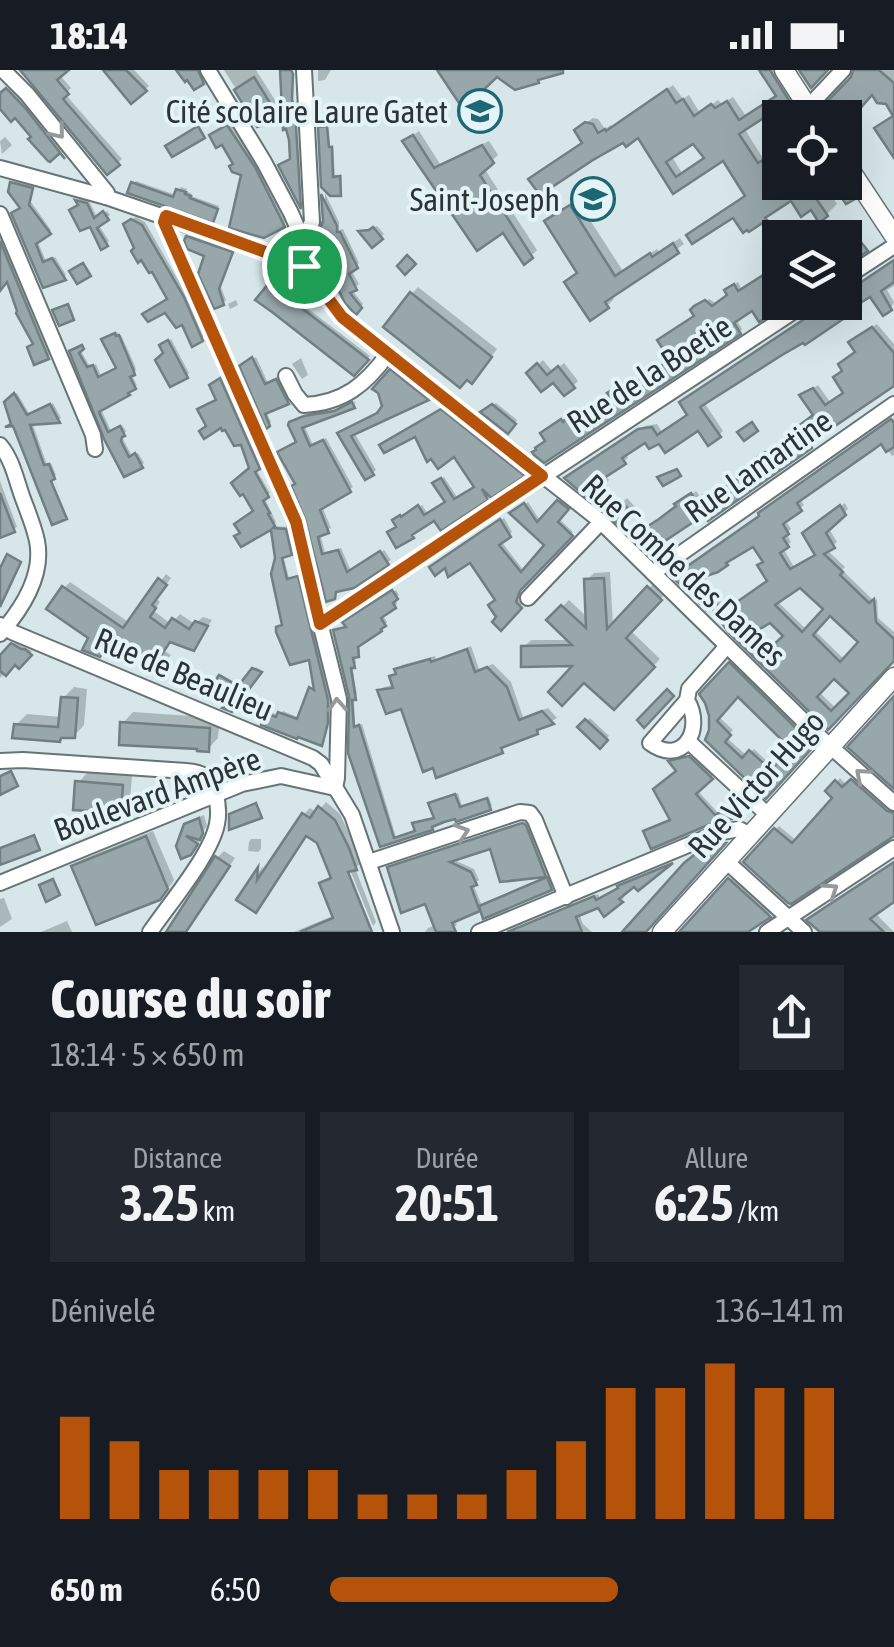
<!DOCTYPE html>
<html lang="fr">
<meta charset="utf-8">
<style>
:root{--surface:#171b24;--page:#242831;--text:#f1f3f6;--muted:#9ea1a6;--accent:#b45309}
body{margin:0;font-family:"Asap Condensed",sans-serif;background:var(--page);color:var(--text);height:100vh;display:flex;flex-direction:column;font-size:38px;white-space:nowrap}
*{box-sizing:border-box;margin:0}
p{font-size:32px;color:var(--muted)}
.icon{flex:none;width:55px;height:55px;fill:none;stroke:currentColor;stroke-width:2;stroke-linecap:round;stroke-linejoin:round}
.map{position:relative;height:862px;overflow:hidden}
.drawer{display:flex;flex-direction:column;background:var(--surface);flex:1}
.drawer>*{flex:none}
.tools{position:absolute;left:762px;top:30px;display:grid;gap:20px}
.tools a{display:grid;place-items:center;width:100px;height:100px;border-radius:0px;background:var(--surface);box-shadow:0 10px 40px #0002;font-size:50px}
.pin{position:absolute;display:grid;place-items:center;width:85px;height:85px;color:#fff;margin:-42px;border:5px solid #fff;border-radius:50%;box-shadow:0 2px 10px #0007}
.round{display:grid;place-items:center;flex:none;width:105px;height:105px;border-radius:0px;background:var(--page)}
.summary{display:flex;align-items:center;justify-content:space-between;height:170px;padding:0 50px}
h1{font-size:55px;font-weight:700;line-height:75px}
.metrics{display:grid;grid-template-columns:repeat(3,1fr);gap:15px;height:170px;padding:10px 50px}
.metrics div{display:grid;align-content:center;border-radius:0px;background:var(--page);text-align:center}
.metrics b{font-size:50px;font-weight:700}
.metrics small{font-size:28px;font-weight:400}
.metrics p{font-size:28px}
.chart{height:280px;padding:20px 50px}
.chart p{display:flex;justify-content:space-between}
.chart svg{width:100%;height:180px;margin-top:10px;stroke:var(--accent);stroke-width:6}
ul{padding:0 50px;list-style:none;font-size:32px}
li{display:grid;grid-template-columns:160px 120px 1fr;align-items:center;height:75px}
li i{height:25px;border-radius:12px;background:var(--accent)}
.status{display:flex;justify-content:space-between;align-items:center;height:70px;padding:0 50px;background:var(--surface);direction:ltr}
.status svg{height:28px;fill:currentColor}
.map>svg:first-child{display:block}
.shadow{fill:#0003;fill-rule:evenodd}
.building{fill:#98a7aa;stroke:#717f82;stroke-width:2.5;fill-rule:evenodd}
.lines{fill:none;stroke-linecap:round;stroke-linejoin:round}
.minor-casing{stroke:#667476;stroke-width:18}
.major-casing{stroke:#667476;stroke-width:21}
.minor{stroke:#fff;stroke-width:14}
.major{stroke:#fff;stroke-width:18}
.oneway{stroke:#96999a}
.route-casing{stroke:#fff;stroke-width:20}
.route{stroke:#b45309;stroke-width:12}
.labels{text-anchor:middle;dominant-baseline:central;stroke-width:8;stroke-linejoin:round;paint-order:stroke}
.poi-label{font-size:32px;fill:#2d3335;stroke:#e3f3f6;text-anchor:end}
.street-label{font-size:32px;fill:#2d3335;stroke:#e3f3f6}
</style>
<div class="status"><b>18:14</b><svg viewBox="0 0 49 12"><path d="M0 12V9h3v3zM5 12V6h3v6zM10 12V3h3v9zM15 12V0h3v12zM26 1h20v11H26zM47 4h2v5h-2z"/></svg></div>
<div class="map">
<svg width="894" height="862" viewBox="0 0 894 862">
<rect width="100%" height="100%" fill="#d6e6e9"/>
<g class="shadow">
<path d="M22,0H65L59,4L71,18L65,24L122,89L108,102Z"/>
<path d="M105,0H134L149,16L131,30Z"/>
<path d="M224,0H256L283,43L279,47L258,54Z"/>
<path d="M318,0H331L325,10L318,11Z"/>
<path d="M762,0H779L803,39L798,45L783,32L744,58L764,90L780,80V112L826,117L837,134L827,144L791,126L766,148L749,159L748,125L724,88L674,120L638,65L624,70L584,72L583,55L593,48L598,49L605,59L611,55L613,57L673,15L683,29L689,25L700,43L718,30L722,34L733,27L746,46L778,25ZM693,70L706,87L682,103L671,85Z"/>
<path d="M855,0H894V43L887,32L873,21L845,51Z"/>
<path d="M10,17L66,84L65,85L59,80L50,89L16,44L0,37V26Z"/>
<path d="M230,54L257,94L286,152L264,165L244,103L214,63Z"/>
<path d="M328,55L330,76L333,75L335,105H342V121L340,124H331L320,58Z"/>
<path d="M419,61L440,94L489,71L498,85L484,98L537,180L531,186L504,160L478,177L405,71Z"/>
<path d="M5,67L12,75L2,84L0,71Z"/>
<path d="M845,88L863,117L853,127L834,112H845Z"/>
<path d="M15,111L34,116L31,132L51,160L37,170L46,191L55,187L66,205L64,207L44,215L22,138L12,113Z"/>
<path d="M136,111L176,125L181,117L187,119L186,121L192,124L191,126L219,136L215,147L213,150L133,114Z"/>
<path d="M325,123L339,152V160L343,159L359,193L351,200L359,214L352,220L363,234L356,241L325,152Z"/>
<path d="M80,128L89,131L97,147L107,141L110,145L98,154L109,171L102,177L78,130Z"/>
<path d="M577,130L623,201L657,179L659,182L680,168L684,174L611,225L614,229L607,236L567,212L579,201L547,152Z"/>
<path d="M136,147L145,152L186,224L205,265L201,269L170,229L137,178L129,151Z"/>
<path d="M377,156L384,164L372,175L361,161Z"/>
<path d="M0,164L50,284L48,286L35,273L8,208L0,209Z"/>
<path d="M191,165L234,180L220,215L226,230L223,233L207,185L188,167Z"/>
<path d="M894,191V216L887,220L894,232L891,238L884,243L871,223L858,232L854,239L805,272L804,270L780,283L704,332L723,361L719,365L708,372L698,358L666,380L660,370L650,375L646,369L625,383L628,388L604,404L609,410L605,414L621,434L627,428L635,437L620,452L567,408L645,356L657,354L662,362L690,344L682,332L686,328L831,232H845V223Z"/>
<path d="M775,198L777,202L780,199V232H783L760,248L753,238L736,249L742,259L739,262L548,371L546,361L565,348L567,350L572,346L575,350L584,346L612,326L614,320L630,310L633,315L672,290L696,245V237L709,229L717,234L730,225V217L738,212L742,220Z"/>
<path d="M273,212L370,286L354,302L259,229Z"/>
<path d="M418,217L497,279L478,304L412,224Z"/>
<path d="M236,230L238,235L230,239L228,234Z"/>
<path d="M877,254L894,274V313L813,368L815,372L811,376L705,441L666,445L696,421L701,428L710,422L713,427L763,392L764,384L771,379L780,380L809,361L815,345L802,326L818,315L830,332L846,322L840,304L857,282L855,268Z"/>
<path d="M117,262L119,266L121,265L135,296L136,300L131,304L137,315L128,323L101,339L111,361L122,355L126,361L122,367L132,386L138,383L144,393L126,404L110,374L74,279L84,275L80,279L90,297L96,294L101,306L118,298L107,268Z"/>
<path d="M171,269L189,303L187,306L166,283L165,273Z"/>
<path d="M256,287L268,313L279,308L291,329L266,341L271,352L267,355L244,294Z"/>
<path d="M301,288L308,305L302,309L292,294Z"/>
<path d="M543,290L553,302L564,293L578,311L573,316L529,303Z"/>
<path d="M396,297L431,325L354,362L376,400L372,403L340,363L382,341L385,336L380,322L375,318Z"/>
<path d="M223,308L261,395L256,399L270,423L264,427L276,452L272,456L242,462L256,441L252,399L243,372L226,357L208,356L219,329L215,313Z"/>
<path d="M17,323L30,345L53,333L61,348L58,350L32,352L47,395L51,393L56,405L53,407L68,444L49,398L44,400L6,332Z"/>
<path d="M356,331L353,336L304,355L313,375L326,368L353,417L322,436L331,458L320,463L325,483L341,478L351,501L384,480L391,490L338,519L334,527L297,413L299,371L291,354L295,349L310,343L339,339Z"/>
<path d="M496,333L517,350L508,361L483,342Z"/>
<path d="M445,337L526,401L486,428L435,447L414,461L415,463L412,466L398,456V447L403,444L405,446L422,435L428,444L448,432L438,411L444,407L457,427L476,416L454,383L417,364L385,373Z"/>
<path d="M894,348V385L892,386L882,371L799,428L804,435L785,450L791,459L786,463L791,472L783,478L794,497L817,484L809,460L845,433L848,439L828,457L837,472L827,480L845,497L842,500L874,531L877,529L878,548L894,562V586L828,657L706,530L714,524L729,539L769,511L765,491L754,473L716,500L708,502L702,511L698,506L762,446L764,439ZM800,514L827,539L807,560L777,531ZM830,542L862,572L845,590L814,560ZM770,550L786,566L774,578L755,559ZM834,606L852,623L837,639L818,621Z"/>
<path d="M0,411L17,457L0,465Z"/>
<path d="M562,429L569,436L558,448L573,462L522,515L517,528L523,533L501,557L498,530L471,489L447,494H434L504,448L512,462L501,471L524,501L548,475L515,441L528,432L541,452Z"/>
<path d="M272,456L288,457L293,480L283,485L289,508L300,506L330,627L329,649L322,673L267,645L270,642L279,645L283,641L300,648L314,616L311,587L278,558L284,554Z"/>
<path d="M610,502L613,556L656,511L667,522L630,560L660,589L614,637L578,594L524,577L531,570H570L549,550L569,530L588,548L587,510L594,503Z"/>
<path d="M166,504L171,508L156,528L160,532L154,541L171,554L180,544L195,554L203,547L212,550L193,578L171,570L163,580L171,585L161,597L135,579L91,568L64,518L70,512L130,553Z"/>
<path d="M396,520L399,525L395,528L397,534L382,544L387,552L381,559L359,573L360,582L355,585L356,593L352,595L357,625L354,628L355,656L362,654L396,767L417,760L415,754L417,752L436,747L434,731L458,723L462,736L489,727L492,736L457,746L432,757L382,774L351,683L352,627L336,560L348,556V550Z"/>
<path d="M15,572L32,581L19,595L15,592L0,608V588Z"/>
<path d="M471,576L479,599L493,594L511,612L523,647L548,638L557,648L501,680L402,636L380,621L384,617L395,615L392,607L402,595L435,586L436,589Z"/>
<path d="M734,591L816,671L766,725L711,660L712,646L702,624ZM738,624L794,678L775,699L754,679L747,686L726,667L733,660L718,646Z"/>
<path d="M256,597L261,600L231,639L220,607L222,605L242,616Z"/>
<path d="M197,609L202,611L196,621L193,623L185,620L190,613Z"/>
<path d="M74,617L87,619L84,655L74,666L16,655L27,644L61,647L63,628Z"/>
<path d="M133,642L220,648L218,668L208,679L123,653Z"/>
<path d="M590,648L609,666L600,675L581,657Z"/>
<path d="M692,685L714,705L697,720L719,744L729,738L733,744L731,746L646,761L672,749L679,701L672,691Z"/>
<path d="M88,702L132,706L130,730L120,741L78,713Z"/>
<path d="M856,707L894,739V763L746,792L779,756L797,771L836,728L829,721L840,708L847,715Z"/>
<path d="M326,732L340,744L362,792L355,798L376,852L373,856L346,790L341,792L361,862H294L335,845L322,814L333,806L319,772L307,764L240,829L263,796L262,807L304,744L310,738L317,743Z"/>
<path d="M204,745L207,756L199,767L201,769L196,777L182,786L186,756L192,750Z"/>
<path d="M526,751L549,804L502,810L492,776L452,789L474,799L479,810L473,814L482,836L550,805L554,814L550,818L482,838L454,849L457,855L445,862H425L428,858L436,855L427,830L390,798L393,795Z"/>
<path d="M153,761L174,810L167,820L74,797L81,790Z"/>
<path d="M251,769H261V779L258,782L248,781L249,772Z"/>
<path d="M224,781L235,788L185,862H169L217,788Z"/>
<path d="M894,792V830L875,843L894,862H824Z"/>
<path d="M665,796L638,817L634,814L621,824L624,828L605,843L599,835L579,844L583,854L592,862H507L598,824L600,829L623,814Z"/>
<path d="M733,807L772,842L754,855L682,862Z"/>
<path d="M4,828L12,849L0,857V829Z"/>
<path d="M67,851L72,862H41Z"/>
</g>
<g class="building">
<path d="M20,0H69L57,10L69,24L63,29L120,95L107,105Z"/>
<path d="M103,0H126L147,21L131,34Z"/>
<path d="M176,0H198L204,14L194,20L187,10L185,12Z"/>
<path d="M280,0H291L293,4L292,30L295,39L301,139L278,95L290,89L289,70L286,59L283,60Z"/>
<path d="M437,0H563V3L538,10L539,13L515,20L497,7L476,27L477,29L463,39Z"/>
<path d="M759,0H770L800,48H790L782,36L739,64L758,93L780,79V112H844L855,129L846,134L833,115L815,127L828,146L819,153L811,140L801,147L791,131L765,148L767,150L749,162L747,160L743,163L733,148L692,174L686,165L745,126L723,91L673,124L638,68L626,77L623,73L593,90L540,125L528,109L582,73L574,60L585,52L593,54L598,63L605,59L606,61L667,19L676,33L683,29L694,46L711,34L715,38L727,31L739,50L776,26ZM693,74L704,88L676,107L666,92Z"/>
<path d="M799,0H828L811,18Z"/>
<path d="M853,0H879L894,13V88L874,58L893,46L886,34L877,33L872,25L845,56V48H831L823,36L851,7Z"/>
<path d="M254,7L280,49L257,57L234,20Z"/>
<path d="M6,18L26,39L65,89L60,83L50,92L48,91L28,69L31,67L15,48L11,52L0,39V23Z"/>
<path d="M227,55L255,97L285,157L264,168L229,158L241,105L232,102L229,96L233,94L222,75L216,78L209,65Z"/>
<path d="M198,56L205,68L172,87L165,76Z"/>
<path d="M327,56L329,77H332L333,107L340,106L341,126H330L321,117L318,57Z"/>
<path d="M413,65L434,98L482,75L494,93L480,105L533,188L524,195L503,163L477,181L402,71Z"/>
<path d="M10,112L33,118L29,135L51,164L36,174L43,192L52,188L66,210L43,218L11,143L20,138L8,122Z"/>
<path d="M131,112L173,127L176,119L186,122L185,124L191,126L190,128L218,139L213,153L127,123Z"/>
<path d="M321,124L337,156V162H340L358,198L349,204L357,220L350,223L362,238L356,245L345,233L319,181L318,164L323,151Z"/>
<path d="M75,130L87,133L94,148L103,141L109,150L97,158L108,176L101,180L90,157L80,161L69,140L78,135Z"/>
<path d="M570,135L615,206L650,183L652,187L673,173L679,183L605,232L609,238L590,251L564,212L577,203L544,151Z"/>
<path d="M131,149L142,155L184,227L203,271L192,277L182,255L176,258L165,243L148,252L142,244L167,229L152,202L149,203L141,190L138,193L131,181L134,178L123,154Z"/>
<path d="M373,157L383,169L372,178L358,161L369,160Z"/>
<path d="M186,166L233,182L219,219L224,235L214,239L198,204L204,186L187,179L184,171Z"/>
<path d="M0,171L49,289L34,295L27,277L33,274L16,243L17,241L7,212L0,221Z"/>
<path d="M861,172L868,181L845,195V182Z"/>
<path d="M407,185L416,194L405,205L397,196Z"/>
<path d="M894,190V212L881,221L892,240L883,246L870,227L854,237L855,241L805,275L803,273L782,285L700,337L721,367L708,376L698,361L665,383L659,374L649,379L645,373L622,388L626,394L601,410L606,416L602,419L615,436L621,431L631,442V446L619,455L564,408L638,359L652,357L657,365L687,345L679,332L830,232H845V223Z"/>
<path d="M83,193L91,206L77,214L69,201Z"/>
<path d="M780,198V238L759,252L752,241L734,253L741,264L544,393L534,385L532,382L536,380L535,378L545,371L540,363L561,349L563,352L568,347L571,351L578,349L610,326L607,323L626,311L629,316L670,290L657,270L694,246L690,240L694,236L705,230L712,236L727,225L724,220L734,214L738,221L771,200L773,203Z"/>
<path d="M269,213L308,243L369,290L354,306L272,242L255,230Z"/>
<path d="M410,222L492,287L472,314L467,310L460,318L383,257Z"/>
<path d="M68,234L74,250L59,256L52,240Z"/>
<path d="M872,257L894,283V316L813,371L810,374L812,378L708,451L704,445L647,483L631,467L659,449L676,436L674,434L691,423L696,431L704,425L708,429L760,393L756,388L765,382L774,384L806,361L801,354L813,345L799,325L813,318L825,335L843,323L833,307L842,301L838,294L855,282L848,272Z"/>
<path d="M115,263L116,266L119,265L133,299L135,305L130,307L136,319L128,323L130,325L99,342L108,362L120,356L125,366L122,367L121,371L129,387L135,383L143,398L124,407L104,369L69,281L82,275L84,279L79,283L87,297L93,295L98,307L116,298L101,269Z"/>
<path d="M168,270L188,308L170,317L155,290L163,283L159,275Z"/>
<path d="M252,287L265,314L276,309L289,334L265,344L270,356L266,359L239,296Z"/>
<path d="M537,293L547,305L558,296L575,318L564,326L553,313L541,322L526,303Z"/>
<path d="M390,299L429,330L351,366L374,405L365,410L337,363L377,343L382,336L378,323L372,319Z"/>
<path d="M220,308L260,399L255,402L269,427L263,431L270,443L268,444L275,456L273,458L286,459L292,485L282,488L287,509L298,506L328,630V653L322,676L298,667L297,669L261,655L265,643L276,647L278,642L297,649L309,617L314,620L309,590L290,595L276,562V557L282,555L271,504L275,488L271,460L241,477L234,466L240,463L234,454L253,441L243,424L240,426L231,413L249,398L241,375L234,376L225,360L222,361L221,358L204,369L199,361L206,356L197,339L216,330L209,315Z"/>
<path d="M14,323L27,345L50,334L60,353L30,355L44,395L49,394L55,409L51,411L67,449L52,455L13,356L5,357L11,354L4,332Z"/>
<path d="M352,332L355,338L302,358L310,376L323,370L351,422L320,440L329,463L318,467L322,484L338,480L347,502L380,481L389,495L354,518L336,522L335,529L326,532L305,449L291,416L295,414L277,382L296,372L288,355L289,352L304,346L334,341Z"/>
<path d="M492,334L516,354L508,364L480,342Z"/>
<path d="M441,339L525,406L491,428L482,419L488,430L441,461L434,451L412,465L414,468L396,478L387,462L396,457L392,450L400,445L401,447L418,435L424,445L445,432L432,413L441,408L454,429L474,417L454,387L438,399L431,389L427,392L415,367L384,383L379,375Z"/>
<path d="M891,349L894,353V377L886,382L881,374L873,380L797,433L802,441L783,454L789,464L783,468L789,477L780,483L790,499L815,485L802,463L840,435L846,445L826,463L835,478L824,484L843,502L840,505L869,533L874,529L876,552L894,569V591L828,660L728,562L711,537L706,540L699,533L709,526L724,541L767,511L757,495L763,492L753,477L726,493L728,495L718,502L706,506L702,514L698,510L685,519L672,507L759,446L758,443ZM800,518L823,539L802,562L775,535ZM830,546L858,572L840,592L813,565ZM770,553L783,566L769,579L753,563ZM834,609L849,623L831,641L817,627Z"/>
<path d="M752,352L758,361L744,371L737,362Z"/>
<path d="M677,399L681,406L663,416L657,407Z"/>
<path d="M0,423L15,462L0,468Z"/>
<path d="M557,430L569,439L558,452L573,466L520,521L516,532L522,538L501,561L492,552L496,547L488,535L495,530L470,493L448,507L445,498L435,506L429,497L500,449L511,467L499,475L521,502L544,475L509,443L524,433L537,452Z"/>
<path d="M7,484L21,492L0,537V498Z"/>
<path d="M158,508L167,515L152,535L156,538L150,547L165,558L172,548L189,559L195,551L208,556L194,581L170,572L160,587L167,592L161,600L134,581L128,589L111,575H108L100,587L82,580L88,568L46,539L62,516L123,558Z"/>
<path d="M604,508L607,559L647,516L662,530L626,568L655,597L614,640L584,613L562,636L548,622L572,596L521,597V576L572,575L546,550L561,535L586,558L584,509Z"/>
<path d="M392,520L398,529L393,533L396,538L381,548L386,556L381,559L382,561L358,577L359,587L353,588L355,598H351L356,630H352L354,657L359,655L394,768L415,761L412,753L434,748L428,733L455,724L460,737L487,728L491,740L456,752L455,749L444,752L432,757L433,760L380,777L348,683L349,627L333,560L346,557L342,552Z"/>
<path d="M11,573L21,579H25L32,585L19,599L15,595L6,606L0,601V585Z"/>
<path d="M467,579L475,602L487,597L507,617L519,650L542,641L554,654L537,660L538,664L501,678L503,683L436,708L433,698L423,702L401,639L386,644L377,620L393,618L389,606L396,604L394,599L430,589L431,592Z"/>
<path d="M729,592L814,676L766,729L705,670L709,660V646L705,633L699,624ZM738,627L790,678L771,700L749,680L742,688L725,672L731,665L717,651Z"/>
<path d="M252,598L262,602L232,642L222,638L224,636L206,624L219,605L238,616Z"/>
<path d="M667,619L674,626L644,658L637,650Z"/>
<path d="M894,626V719L847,677Z"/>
<path d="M61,627L78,628L75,668H61L60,672L12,668L14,654L58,657Z"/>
<path d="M585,649L608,670L600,679L577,657Z"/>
<path d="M120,652L210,658L209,682L197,681V679L119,675Z"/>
<path d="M689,686L713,709L696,724L715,745L725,739L730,743L732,749L713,753L651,779L643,761L670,750L653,719L676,701L668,691Z"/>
<path d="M11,701L18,716L0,725V706Z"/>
<path d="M851,709L887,741L894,743V766L791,834L788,833L743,792L774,758L792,773L832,728L825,721L835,710L842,717Z"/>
<path d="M75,711L123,715L121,743L73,740Z"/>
<path d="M256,733L262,748L229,760V744Z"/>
<path d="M318,736L335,750L349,778L357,800L348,802L372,862H300L333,848L319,813L331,808L317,773L306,766L256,843L236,830L258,797L257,810L302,743L310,748Z"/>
<path d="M199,748L203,763L200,770L186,766L198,774L191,785L181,789L176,776L184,754Z"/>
<path d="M522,753L526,755L546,807L500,812L490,779L450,792L471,802L477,815L471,817L480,841L452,853L456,862H436L425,834L401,843L387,797Z"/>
<path d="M34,765L40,780L0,795V778Z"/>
<path d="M146,766L168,819L160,830L96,855L71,796Z"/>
<path d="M720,773H726L646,862H622L684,793L695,784Z"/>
<path d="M215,786L230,796L186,862H166Z"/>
<path d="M894,792V832L870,849L884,862H820L806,850Z"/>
<path d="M673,793L638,821L634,817L619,829L623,832L604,847L598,838L576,847L582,862H507L594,826L596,830L618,818L617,816Z"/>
<path d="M547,807L552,820L483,849L479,836Z"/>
<path d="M728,808L771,847L748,862H679Z"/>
<path d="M53,809L60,825L46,832L39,815Z"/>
</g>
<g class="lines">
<g class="minor-casing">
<g id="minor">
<path d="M3,0L27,24L107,123L106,127"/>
<path d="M208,0L264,92L291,143L301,166L303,195L309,206L342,247L598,449L821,668L894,733"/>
<path d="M808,37L843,0"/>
<path d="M0,98L106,127L303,195"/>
<path d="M0,144L93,365L95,379"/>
<path d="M166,147L164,152L295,452L339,629L337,708L335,718"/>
<path d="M301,166L308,160L312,152L304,0"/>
<path d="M845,208L894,176"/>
<path d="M286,306L295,324L304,335C344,333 366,314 388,284"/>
<path d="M0,375C12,389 16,409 22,426C27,440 34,456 37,471C44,506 22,539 0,564"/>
<path d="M653,503L894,334"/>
<path d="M528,528L601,452"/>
<path d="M319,554L808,232"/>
<path d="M0,555L12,562L313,688L321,694L352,745L392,862"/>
<path d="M687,630C705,660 682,697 650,673L687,630L689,619L727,576"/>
<path d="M688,671L768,745"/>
<path d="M0,691L23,690L186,701C201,702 211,706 215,722C218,732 219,744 217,754C211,785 169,834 150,862"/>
<path d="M726,791L804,862"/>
<path d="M369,792L520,742L530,743L535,750L566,827"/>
<path d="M0,813L242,714L281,706L335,718"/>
<path d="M479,862L717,763L739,759L750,765"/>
<path d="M767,862L894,778"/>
</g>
</g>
<g class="major-casing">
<g id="major">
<path d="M784,0L815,48"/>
<path d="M845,92L894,166"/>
<path d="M662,862L894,607"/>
</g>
</g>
<use href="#minor" class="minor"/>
<use href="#major" class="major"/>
</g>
<defs><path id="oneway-chevron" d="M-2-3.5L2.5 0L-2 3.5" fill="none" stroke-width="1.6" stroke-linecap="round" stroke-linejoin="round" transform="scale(2.5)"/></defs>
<g class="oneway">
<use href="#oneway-chevron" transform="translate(58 62) rotate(51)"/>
<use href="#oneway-chevron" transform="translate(337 635) rotate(-93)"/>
<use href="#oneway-chevron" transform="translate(862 705) rotate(-139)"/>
<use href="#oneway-chevron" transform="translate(462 762) rotate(-18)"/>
<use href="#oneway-chevron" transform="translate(831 820) rotate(-34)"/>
</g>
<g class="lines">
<g class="route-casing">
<path id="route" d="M166,146L304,196L342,247L542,406L320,554L296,452L164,152Z"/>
</g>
<use href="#route" class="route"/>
</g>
<defs>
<g id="school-ring" transform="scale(2.25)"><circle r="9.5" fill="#e3f3f6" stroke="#1d6673" stroke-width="1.5"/><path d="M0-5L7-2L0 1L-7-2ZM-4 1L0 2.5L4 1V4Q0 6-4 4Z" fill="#1d6673"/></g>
</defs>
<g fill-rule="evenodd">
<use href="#school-ring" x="480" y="41"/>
<use href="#school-ring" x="593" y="129"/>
</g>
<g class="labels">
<g class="poi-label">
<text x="448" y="41">Cité scolaire Laure Gatet</text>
<text x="560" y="129">Saint-Joseph</text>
</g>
<g class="street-label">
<text transform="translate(649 304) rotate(-33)">Rue de la Boetie</text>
<text transform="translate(758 396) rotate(-35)">Rue Lamartine</text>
<text transform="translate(684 500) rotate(43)">Rue Combe des Dames</text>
<text transform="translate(184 604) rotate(23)">Rue de Beaulieu</text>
<text transform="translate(756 714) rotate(-48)">Rue Victor Hugo</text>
<text transform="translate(157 724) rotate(-20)">Boulevard Ampère</text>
</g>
</g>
</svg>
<div class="tools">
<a><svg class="icon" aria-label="locate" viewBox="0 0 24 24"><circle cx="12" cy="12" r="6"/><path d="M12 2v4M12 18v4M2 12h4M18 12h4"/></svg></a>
<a><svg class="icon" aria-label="layers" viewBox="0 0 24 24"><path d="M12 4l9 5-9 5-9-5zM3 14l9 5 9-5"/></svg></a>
</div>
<div class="pin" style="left:304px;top:196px;background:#1e9e55"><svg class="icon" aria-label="arrive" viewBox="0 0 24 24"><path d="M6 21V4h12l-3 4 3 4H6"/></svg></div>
</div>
<section class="drawer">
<div class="summary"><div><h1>Course du soir</h1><p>18:14 · 5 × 650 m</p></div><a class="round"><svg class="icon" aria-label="share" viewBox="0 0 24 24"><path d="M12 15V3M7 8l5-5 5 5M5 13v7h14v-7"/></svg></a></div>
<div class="metrics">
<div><p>Distance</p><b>3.25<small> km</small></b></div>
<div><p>Durée</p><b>20:51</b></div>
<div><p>Allure</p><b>6:25<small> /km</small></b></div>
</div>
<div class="chart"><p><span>Dénivelé</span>136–141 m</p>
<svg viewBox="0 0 160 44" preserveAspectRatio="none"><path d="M5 44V19M15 44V25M25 44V32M35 44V32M45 44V32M55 44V32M65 44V38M75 44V38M85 44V38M95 44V32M105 44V25M115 44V12M125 44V12M135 44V6M145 44V12M155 44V12"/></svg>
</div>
<ul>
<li><b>650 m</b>6:50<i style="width:56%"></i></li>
</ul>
</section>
